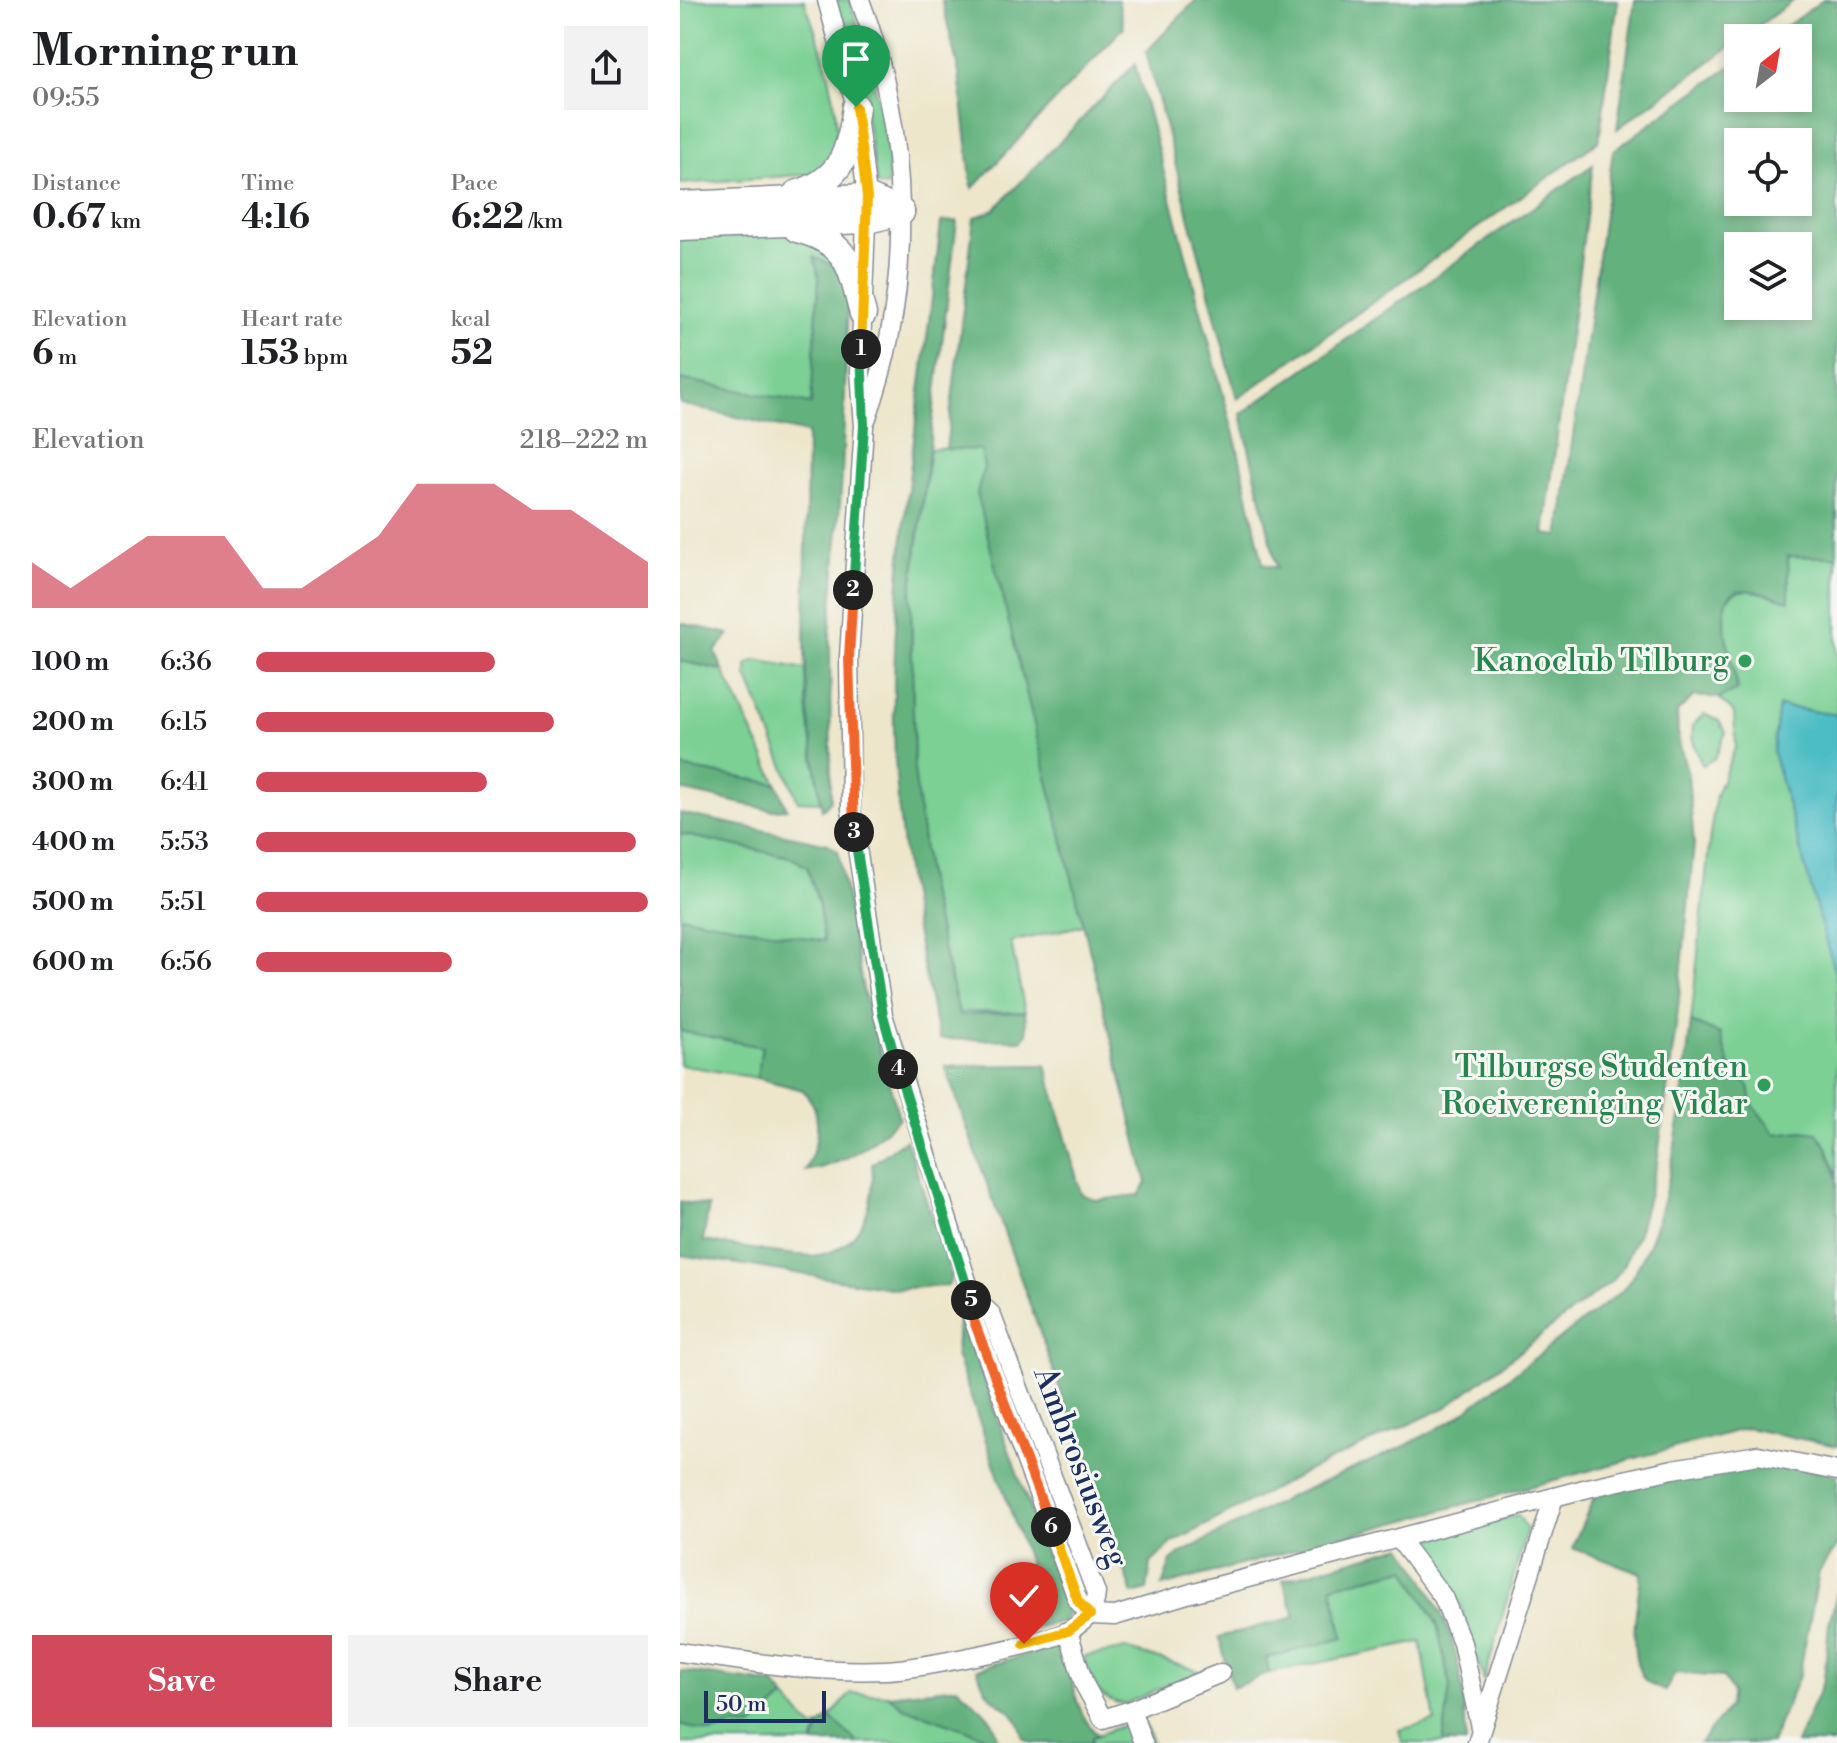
<!DOCTYPE html>
<meta charset="utf-8">
<style>
:root{--surface:#fff;--page:#f2f2f2;--text:#202124;--muted:#757577;--accent:#d1495b}
body{margin:0;font-family:"Libre Bodoni",serif;background:var(--page);color:var(--text);height:100vh;display:flex;flex-direction:column;font-size:30px;white-space:nowrap}
*{box-sizing:border-box;margin:0}
p{font-size:26px;color:var(--muted)}
.icon{flex:none;width:44px;height:44px;fill:none;stroke:currentColor;stroke-width:2;stroke-linecap:round;stroke-linejoin:round}
.map{position:relative;flex:1;overflow:hidden}
.details{display:flex;flex-direction:column;background:var(--surface);width:680px}
.details>*{flex:none}
.needle{width:52px;rotate:31deg}
.buttons{position:absolute;left:1044px;top:24px;display:grid;gap:16px}
.buttons a{display:grid;place-items:center;width:88px;height:88px;border-radius:0px;background:var(--surface);box-shadow:0 4px 12px #0003;font-size:40px}
.scale{position:absolute;left:24px;bottom:20px;width:122px;box-sizing:border-box;padding-left:8px;border:4px solid #1b2f5e;border-top:0;font-size:22px;line-height:28px;white-space:nowrap;color:#1b2f5e;-webkit-text-stroke:6px #f6f6f2;paint-order:stroke}
.pin{position:absolute;display:grid;place-items:center;width:68px;height:68px;color:#fff;margin:-82px -34px;border-radius:50% 50% 50% 0;rotate:-45deg;box-shadow:0 0 8px #0007}
.pin .icon{rotate:45deg}
.km{position:absolute;width:40px;height:40px;margin:-20px;border-radius:50%;background:#222;color:#fff;font-size:22px;line-height:40px;text-align:center}
.round{display:grid;place-items:center;flex:none;width:84px;height:84px;border-radius:0px;background:var(--page)}
.summary{display:flex;align-items:center;justify-content:space-between;height:136px;padding:0 32px}
h1{font-size:44px;font-weight:800;line-height:60px}
.metrics{display:grid;grid-template-columns:repeat(3,1fr);gap:12px;height:136px;padding:8px 32px}
.metrics div{display:grid;align-content:center}
.metrics b{font-size:34px;font-weight:800}
.metrics small{font-size:22px;font-weight:400}
.metrics p{font-size:22px}
.chart{height:224px;padding:16px 32px}
.chart p{display:flex;justify-content:space-between}
.chart svg{width:100%;height:144px;margin-top:8px;fill:var(--accent);opacity:.7}
.primary-button{display:flex;gap:16px;margin-top:auto;padding:16px 32px}
.primary-button a{flex:1;height:92px;border-radius:0px;background:var(--accent);color:#fff;font-size:32px;font-weight:800;line-height:92px;text-align:center}
.primary-button a+a{background:var(--page);color:var(--text)}
ul{padding:0 32px;list-style:none;font-size:26px}
li{display:grid;grid-template-columns:128px 96px 1fr;align-items:center;height:60px}
li i{height:20px;border-radius:10px;background:var(--accent)}
main{display:flex;flex:1;min-height:0}
.map>svg:first-child{display:block}
.green{fill:#7bd094;stroke:#4b8079;stroke-width:2}
.forest{fill:#64b27e;stroke:#40706e;stroke-width:2;fill-rule:evenodd}
.water{fill:#4ebdc4;stroke:#347691;stroke-width:2}
.lines{fill:none;stroke-linecap:round;stroke-linejoin:round}
.minor-casing{stroke:#848a94;stroke-width:21}
.highway-casing{stroke:#848a94;stroke-width:29}
.minor{stroke:#fff;stroke-width:18}
.highway{stroke:#fff;stroke-width:26}
.split-1-casing{stroke:#fff;stroke-width:16}
.split-2-casing{stroke:#fff;stroke-width:16}
.split-3-casing{stroke:#fff;stroke-width:16}
.split-4-casing{stroke:#fff;stroke-width:16}
.split-5-casing{stroke:#fff;stroke-width:16}
.split-6-casing{stroke:#fff;stroke-width:16}
.split-7-casing{stroke:#fff;stroke-width:16}
.split-1{stroke:#f5b400;stroke-width:10}
.split-2{stroke:#22a559;stroke-width:10}
.split-3{stroke:#f0652b;stroke-width:10}
.split-4{stroke:#22a559;stroke-width:10}
.split-5{stroke:#22a559;stroke-width:10}
.split-6{stroke:#f0652b;stroke-width:10}
.split-7{stroke:#f5b400;stroke-width:10}
.leisure-dot{fill:#2e9e5b;stroke:#f6f6f2;stroke-width:3}
.labels{text-anchor:middle;dominant-baseline:central;stroke-width:6;stroke-linejoin:round;paint-order:stroke}
.leisure-label{font-size:32px;fill:#27864d;stroke:#f6f6f2;text-anchor:end}
.street-label{font-size:32px;fill:#1b2f5e;stroke:#f6f6f2}
</style>
<main>
<section class="details">
<div class="summary"><div><h1>Morning run</h1><p>09:55</p></div><a class="round"><svg class="icon" aria-label="share" viewBox="0 0 24 24"><path d="M12 15V3M7 8l5-5 5 5M5 13v7h14v-7"/></svg></a></div>
<div class="metrics">
<div><p>Distance</p><b>0.67<small> km</small></b></div>
<div><p>Time</p><b>4:16</b></div>
<div><p>Pace</p><b>6:22<small> /km</small></b></div>
</div>
<div class="metrics">
<div><p>Elevation</p><b>6<small> m</small></b></div>
<div><p>Heart rate</p><b>153<small> bpm</small></b></div>
<div><p>kcal</p><b>52</b></div>
</div>
<div class="chart"><p><span>Elevation</span>218–222 m</p>
<svg viewBox="0 0 160 44" preserveAspectRatio="none"><path d="M0 44V30L10 38L20 30L30 22L40 22L50 22L60 38L70 38L80 30L90 22L100 6L110 6L120 6L130 14L140 14L150 22L160 30V44z"/></svg>
</div>
<ul>
<li><b>100 m</b>6:36<i style="width:61%"></i></li>
<li><b>200 m</b>6:15<i style="width:76%"></i></li>
<li><b>300 m</b>6:41<i style="width:59%"></i></li>
<li><b>400 m</b>5:53<i style="width:97%"></i></li>
<li><b>500 m</b>5:51<i style="width:100%"></i></li>
<li><b>600 m</b>6:56<i style="width:50%"></i></li>
</ul>
<div class="primary-button"><a>Save</a><a>Share</a></div>
</section>
<div class="map">
<svg width="1157" height="1743" viewBox="0 0 1157 1743">
<rect width="100%" height="100%" fill="#f6f6f2"/>
<filter id="ink" filterUnits="userSpaceOnUse"><feTurbulence type="fractalNoise" baseFrequency=".0125" numOctaves="2"/><feDisplacementMap in="SourceGraphic" scale="16" xChannelSelector="R" yChannelSelector="G"/><feConvolveMatrix kernelMatrix="1 2 1 2 8 2 1 2 1" color-interpolation-filters="sRGB"/></filter>
<filter id="wash" filterUnits="userSpaceOnUse"><feTurbulence type="fractalNoise" baseFrequency=".006" numOctaves="4" result="noise"/><feDisplacementMap in="SourceGraphic" scale="32" xChannelSelector="R" yChannelSelector="G"/><feGaussianBlur stdDeviation="1.8" result="paint"/><feColorMatrix in="noise" values="0 0 0 0 0 0 0 0 0 0 0 0 0 0 0 0 0 1.4 0 .05"/><feComposite in="paint" operator="in"/></filter>
<g filter="url(#wash)">
<rect width="100%" height="100%" fill="#ede6cb"/>
<g class="green">
<path d="M0,0H124C143,50 159,96 157,150L135,174L0,184Z"/>
<path d="M154,0H170C182,38 217,151 207,186L197,185L182,92Z"/>
<path d="M103,233L127,237L167,272L134,258L139,278L131,405L0,379V239Z"/>
<path d="M289,448L301,449L304,467L298,493L404,925L331,942L345,1012H284L280,1016L249,891L234,770L231,596L250,449Z"/>
<path d="M1108,556L1157,557V715L1099,706L1093,752L1157,981V1178L1147,1147L1123,1131L1095,1134L1072,1104L1069,1086L1051,1070L1040,1034L1011,1022L1030,835L1036,795L1056,746L1054,713L1039,698L1058,689C1055,668 1029,597 1059,591C1074,588 1094,597 1109,601Z"/>
<path d="M76,660L126,669L128,714L141,802L118,801L67,676V665Z"/>
<path d="M0,661L43,670L97,784L0,767Z"/>
<path d="M1024,714L1039,721L1046,732L1035,758L1022,765L1012,738L1013,725Z"/>
<path d="M0,834L110,857L127,867L139,905L144,942L0,916Z"/>
<path d="M0,1031L82,1047L77,1078L0,1065Z"/>
<path d="M838,1515L847,1529L804,1681C788,1625 779,1588 744,1541Z"/>
<path d="M727,1569L757,1624L770,1686L763,1743H722L719,1730L755,1721L741,1642L589,1673L586,1658L663,1638L651,1586Z"/>
<path d="M446,1649L519,1671L521,1672L444,1704C417,1701 411,1680 403,1657Z"/>
<path d="M171,1693L208,1695L223,1707L318,1741L176,1743L150,1717Z"/>
<path d="M105,1697L132,1728L140,1726L133,1743H0V1725L31,1733L53,1726L72,1727Z"/>
<path d="M462,1718L473,1743H411L412,1737Z"/>
</g>
<g class="forest">
<path d="M262,0H438L444,27L292,189L279,73Z"/>
<path d="M516,0H938L919,141L557,399L466,52Z"/>
<path d="M955,0H1114L937,129Z"/>
<path d="M1143,0H1157V557L1108,556L1109,601C1094,597 1075,588 1059,591C1028,597 1055,668 1058,690L1039,698L1014,696L997,712L998,738L1008,775L1014,844L997,1019L977,1163L958,1234L942,1268L932,1281L767,1407L627,1471L492,1543L471,1563L467,1590L453,1594L265,1066L366,1065L401,1194L417,1200L459,1195L467,1183L297,493L304,467L301,450L266,449L294,218L314,210L455,64L558,450L583,564L597,568L561,414L913,165L864,534L879,536L933,151L1058,61V98H1118V38H1090ZM1058,142H1118V202H1058ZM1058,246H1118V306H1058Z"/>
<path d="M277,221L231,596L234,770L249,891L279,1015L345,1012L347,1034L342,1040L259,1039C235,936 216,834 214,728C211,558 243,390 261,222Z"/>
<path d="M134,257L167,272L168,299L162,476L150,635L151,800L142,810L128,714L125,650L127,433L0,404V379L131,404L139,278Z"/>
<path d="M0,623L49,634L35,652L43,670L0,661Z"/>
<path d="M0,767L97,784L107,809L91,810L0,790Z"/>
<path d="M0,813L148,844L158,851L183,990L219,1118C190,1145 166,1165 125,1171C139,1144 144,1114 123,1090L77,1078L82,1047L0,1031V916L144,941L139,905L127,867L110,857L0,834Z"/>
<path d="M1011,1022L1040,1034L1051,1070L1069,1086L1072,1104L1095,1134L1123,1131L1137,1133L1147,1147L1157,1178V1446L1067,1428L482,1586L491,1561L501,1553L611,1496L725,1446L775,1419L942,1291C993,1228 1001,1102 1011,1022Z"/>
<path d="M226,1139L272,1278L268,1285L217,1289L0,1255V1202L29,1206L23,1241C47,1244 119,1259 139,1255C183,1247 196,1202 192,1164Z"/>
<path d="M278,1320L284,1325L388,1614L384,1621L345,1630L339,1611L361,1598L276,1355Z"/>
<path d="M1093,1462L1157,1475V1545L1139,1572L1119,1676L1091,1743H1020L1049,1707L1052,1692L1043,1677L995,1673L985,1691C978,1688 968,1685 964,1679C946,1652 958,1604 961,1573L892,1548L916,1493L986,1474Z"/>
<path d="M723,1546C771,1620 783,1655 786,1743H763L770,1686L757,1624L726,1569L652,1586L663,1638L586,1658L589,1673L553,1688L539,1637L615,1617L603,1580Z"/>
<path d="M1157,1593V1743H1116L1144,1680L1149,1623Z"/>
<path d="M383,1644C391,1674 394,1714 418,1735L412,1737L411,1743H352L343,1738C339,1709 323,1710 308,1693C303,1687 300,1676 297,1669Z"/>
<path d="M0,1671L94,1684L105,1697L72,1727L53,1726L32,1733L0,1725Z"/>
<path d="M277,1687C295,1706 316,1714 318,1741L223,1707L208,1695Z"/>
<path d="M150,1717L175,1740L176,1743H133L140,1726Z"/>
</g>
<path class="water" d="M1099,706L1157,715V981L1093,752Z"/>
</g>
<g filter="url(#ink)">
<g class="lines">
<g class="minor-casing">
<g id="minor">
<path d="M147,0L176,107L187,197L180,371L184,426L169,657L171,809L203,1015L292,1297L291,1313L398,1601L410,1615"/>
<path d="M180,0C230,131 235,287 186,420"/>
<path d="M719,1539L763,1597L782,1643L800,1727"/>
<path d="M410,1615L435,1616L511,1593L908,1488L993,1469L1078,1455L1157,1471"/>
<path d="M388,1631L404,1684L423,1719L451,1710L463,1743"/>
<path d="M0,1652C67,1662 138,1673 206,1670C235,1669 367,1644 390,1630C406,1621 415,1611 416,1593L311,1314L292,1297"/>
<path d="M451,1710L541,1673"/>
<path d="M797,1743L874,1497"/>
</g>
</g>
<g class="highway-casing">
<g id="highway">
<path d="M116,194C162,180 170,151 176,107"/>
<path d="M0,205L187,197L221,212"/>
<path d="M0,227L187,220L221,212"/>
<path d="M117,229C170,243 170,266 183,314"/>
</g>
</g>
<use href="#minor" class="minor"/>
<use href="#highway" class="highway"/>
</g>
</g>
<g class="lines" filter="url(#ink)">
<g class="split-1-casing">
<path id="split-1" d="M176,107L187,197L181,349"/>
</g>
<g class="split-2-casing">
<path id="split-2" d="M173,590L184,426L181,349"/>
</g>
<g class="split-3-casing">
<path id="split-3" d="M173,590L169,657L174,832"/>
</g>
<g class="split-4-casing">
<path id="split-4" d="M174,832L203,1015L218,1069"/>
</g>
<g class="split-5-casing">
<path id="split-5" d="M218,1069L291,1300"/>
</g>
<g class="split-6-casing">
<path id="split-6" d="M291,1300V1313L371,1527"/>
</g>
<g class="split-7-casing">
<path id="split-7" d="M344,1644L388,1631L410,1615L398,1601L371,1527"/>
</g>
<use href="#split-1" class="split-1"/>
<use href="#split-2" class="split-2"/>
<use href="#split-3" class="split-3"/>
<use href="#split-4" class="split-4"/>
<use href="#split-5" class="split-5"/>
<use href="#split-6" class="split-6"/>
<use href="#split-7" class="split-7"/>
</g>
<g class="leisure-dot">
<circle cx="1065" cy="661" r="8"/>
<circle cx="1084" cy="1085" r="8"/>
</g>
<g class="labels">
<g class="leisure-label">
<text x="1049" y="661">Kanoclub Tilburg</text>
<text x="1068" y="1067">Tilburgse Studenten<tspan x="1068" dy="37">Roeivereniging Vidar</tspan></text>
</g>
<g class="street-label">
<text transform="translate(401 1467) rotate(69)">Ambrosiusweg</text>
</g>
</g>
</svg>
<div class="buttons">
<a><svg class="needle" viewBox="-14 -14 28 28"><path d="M0-13l5 13h-10z" fill="#e53935"/><path d="M0 13l5-13h-10z" fill="#757577"/></svg></a>
<a><svg class="icon" aria-label="locate" viewBox="0 0 24 24"><circle cx="12" cy="12" r="6"/><path d="M12 2v4M12 18v4M2 12h4M18 12h4"/></svg></a>
<a><svg class="icon" aria-label="layers" viewBox="0 0 24 24"><path d="M12 4l9 5-9 5-9-5zM3 14l9 5 9-5"/></svg></a>
</div>
<div class="scale">50 m</div>
<div class="pin" style="left:176px;top:107px;background:#1e9e55"><svg class="icon" aria-label="arrive" viewBox="0 0 24 24"><path d="M6 21V4h12l-3 4 3 4H6"/></svg></div>
<div class="pin" style="left:344px;top:1644px;background:#d93025"><svg class="icon" aria-label="check" viewBox="0 0 24 24"><path d="M5 12l5 5 9-10"/></svg></div>
<b class="km" style="left:181px;top:349px">1</b>
<b class="km" style="left:173px;top:590px">2</b>
<b class="km" style="left:174px;top:832px">3</b>
<b class="km" style="left:218px;top:1069px">4</b>
<b class="km" style="left:291px;top:1300px">5</b>
<b class="km" style="left:371px;top:1527px">6</b>
</div>
</main>
